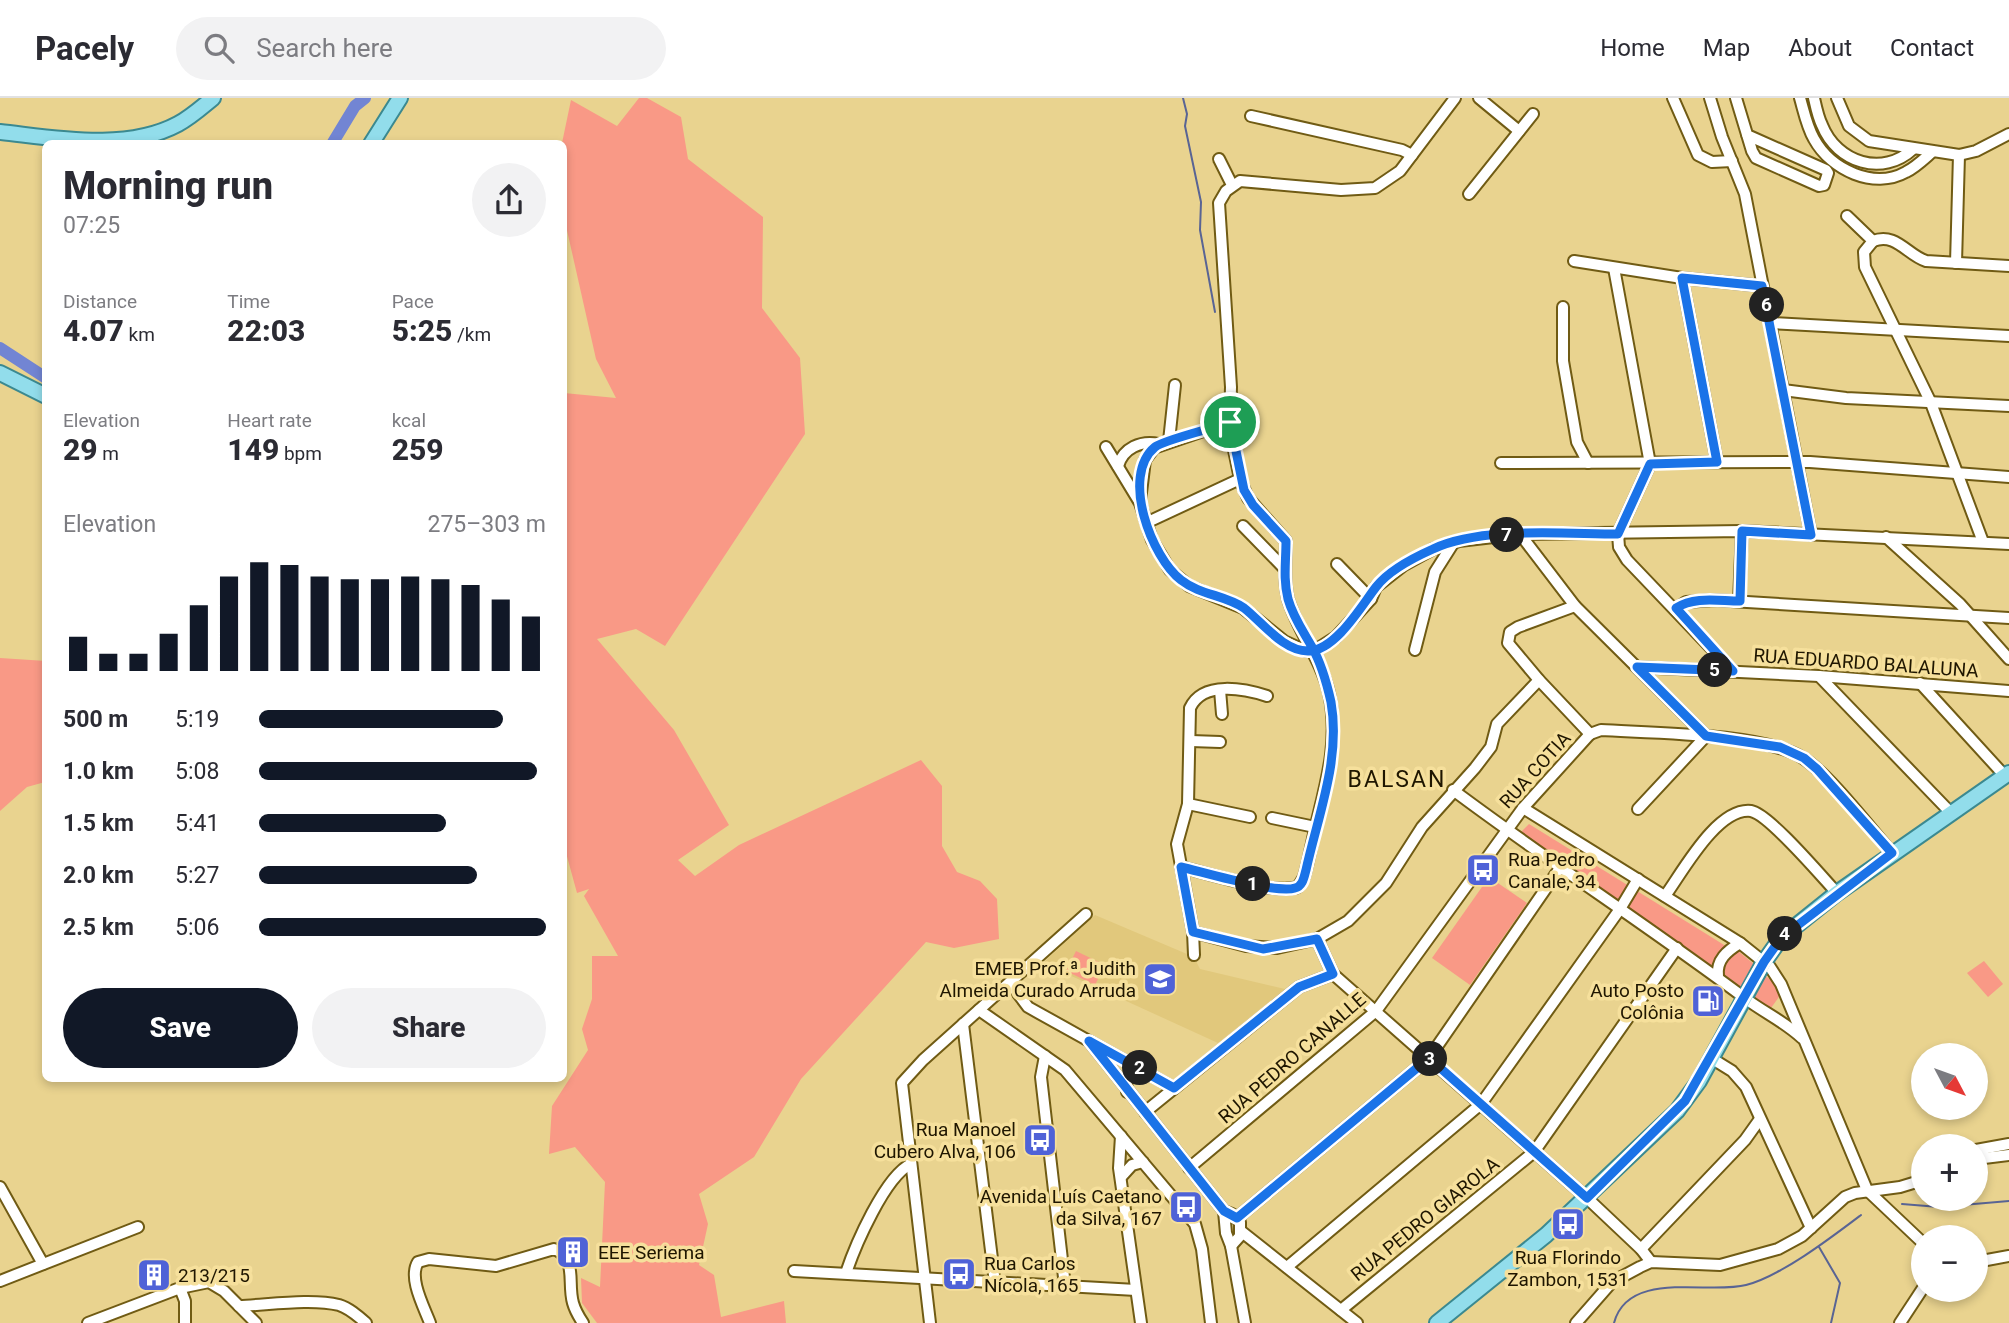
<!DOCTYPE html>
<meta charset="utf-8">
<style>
:root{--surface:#fff;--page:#f2f2f3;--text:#2b2b33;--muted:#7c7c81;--line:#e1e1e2;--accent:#111827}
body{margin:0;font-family:Roboto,sans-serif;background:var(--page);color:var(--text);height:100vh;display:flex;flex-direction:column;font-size:26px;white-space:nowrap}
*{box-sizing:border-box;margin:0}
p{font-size:23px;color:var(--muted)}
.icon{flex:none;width:38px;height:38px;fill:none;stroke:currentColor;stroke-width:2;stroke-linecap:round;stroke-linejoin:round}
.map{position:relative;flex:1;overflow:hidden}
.drawer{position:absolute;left:42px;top:42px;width:525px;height:942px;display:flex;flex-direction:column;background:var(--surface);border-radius:10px;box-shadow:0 4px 10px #0003}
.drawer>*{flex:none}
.needle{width:46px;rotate:131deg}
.controls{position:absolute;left:1911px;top:945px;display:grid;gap:14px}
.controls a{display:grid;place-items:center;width:77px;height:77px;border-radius:50%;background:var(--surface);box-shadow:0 4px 10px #0003;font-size:35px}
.pin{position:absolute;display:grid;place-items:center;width:60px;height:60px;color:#fff;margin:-30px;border:4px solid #fff;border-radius:50%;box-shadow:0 2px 7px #0007}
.km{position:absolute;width:35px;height:35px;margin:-18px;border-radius:50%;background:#222;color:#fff;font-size:19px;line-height:35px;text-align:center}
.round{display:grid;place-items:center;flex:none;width:74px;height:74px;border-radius:37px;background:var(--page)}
.headline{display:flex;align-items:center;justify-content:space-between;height:119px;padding:0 21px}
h1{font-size:38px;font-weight:800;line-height:52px}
.metrics{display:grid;grid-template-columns:repeat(3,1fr);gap:10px;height:119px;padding:7px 21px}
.metrics div{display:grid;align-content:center}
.metrics b{font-size:30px;font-weight:800}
.metrics small{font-size:19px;font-weight:400}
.metrics p{font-size:19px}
.chart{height:196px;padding:14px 21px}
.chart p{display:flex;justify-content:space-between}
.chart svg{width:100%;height:126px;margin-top:7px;stroke:var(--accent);stroke-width:6}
.cta{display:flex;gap:14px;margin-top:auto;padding:14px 21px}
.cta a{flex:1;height:80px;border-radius:42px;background:var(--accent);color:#fff;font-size:28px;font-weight:800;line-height:80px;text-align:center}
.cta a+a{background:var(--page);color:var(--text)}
ul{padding:0 21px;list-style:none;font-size:23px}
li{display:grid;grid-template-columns:112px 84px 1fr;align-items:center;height:52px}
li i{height:18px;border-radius:9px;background:var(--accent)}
header{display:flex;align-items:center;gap:42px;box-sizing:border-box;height:98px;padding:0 35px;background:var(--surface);border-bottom:2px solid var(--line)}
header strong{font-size:33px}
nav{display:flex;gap:38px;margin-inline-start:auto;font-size:24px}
.search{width:490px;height:63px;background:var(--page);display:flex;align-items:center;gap:18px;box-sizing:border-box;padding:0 24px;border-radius:38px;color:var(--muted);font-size:26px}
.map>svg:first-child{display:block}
.built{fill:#e1c87c}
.green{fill:#f99986}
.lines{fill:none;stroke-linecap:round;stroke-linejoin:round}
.stream{stroke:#596494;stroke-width:2}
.river{stroke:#7285d3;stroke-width:12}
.minor-casing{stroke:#705b14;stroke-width:14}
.major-casing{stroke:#3b8990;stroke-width:18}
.minor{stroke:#fff;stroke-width:10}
.major{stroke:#92ddeb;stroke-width:14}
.route-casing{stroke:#fff;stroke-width:14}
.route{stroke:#1a73e8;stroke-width:9}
.labels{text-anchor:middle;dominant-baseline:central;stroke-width:7;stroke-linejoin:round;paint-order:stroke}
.street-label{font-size:19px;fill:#1f1600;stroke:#f6e09c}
.poi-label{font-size:19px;fill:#1f1600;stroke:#f6e09c;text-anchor:start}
.quarter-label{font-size:23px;letter-spacing:2px;fill:#1f1600;stroke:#f6e09c}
</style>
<header>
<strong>Pacely</strong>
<div class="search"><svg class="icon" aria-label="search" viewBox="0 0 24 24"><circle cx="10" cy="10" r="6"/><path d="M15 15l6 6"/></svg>Search here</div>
<nav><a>Home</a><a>Map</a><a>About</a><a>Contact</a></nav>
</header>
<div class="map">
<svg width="2009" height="1225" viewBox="0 0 2009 1225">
<rect width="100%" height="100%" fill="#e9d38f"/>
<path class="built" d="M1095,817L1194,859L1200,871L1285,891L1218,945L1043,865Z"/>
<g class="green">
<path d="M639,0H647L681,19L688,61L763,119L762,210L800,260L805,336L665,548L636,531L597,541L674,632L729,727L678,762L695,778L739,747L921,662L942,688V748L957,774L980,783L997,801L999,841L954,850L926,844L801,981L754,1059L699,1096L708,1126L699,1167L714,1177L721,1219L784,1203L786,1225H597L582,1205L581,1180L600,1189L605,1084L575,1049L549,1056L552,1008L588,952L582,931L592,901V858H618L584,798L589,791L577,795L565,751L564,733V295L616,300L596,261L564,119L562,45L571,2L617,28Z"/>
<path d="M0,560L46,563L45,684L27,689L0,713Z"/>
<path d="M1529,726L1729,850L1712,872L1523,736L1522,733Z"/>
<path d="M1489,779L1527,805L1470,887L1432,860Z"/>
<path d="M1076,853L1105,867L1095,887L1066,873Z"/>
<path d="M1734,853H1738L1755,867L1740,890L1720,875L1721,867Z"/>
<path d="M1984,863L2003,886L1988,899L1967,875Z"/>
<path d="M1764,877L1778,887L1781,896L1771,910H1766L1750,900Z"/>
</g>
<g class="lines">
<g class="stream">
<path d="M1183,0L1187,16L1185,28L1201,104L1200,132L1215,214"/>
<path d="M1902,1106L1939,1109L2009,1103"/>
<path d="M1819,1149L1840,1185L1831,1225"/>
<path d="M1614,1225C1628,1171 1710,1197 1746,1187C1781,1178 1832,1139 1861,1117"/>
</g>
<g class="river">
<path d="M332,46L355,8L365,0"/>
<path d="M0,250L46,280"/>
</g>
<g class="minor-casing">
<g id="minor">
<path d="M1479,0L1519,33"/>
<path d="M1673,0L1698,57L1712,64L1732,63"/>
<path d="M1710,0L1722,39L1745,96L1811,437"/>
<path d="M1736,0L1752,53L1756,60L1819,88L1824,87L1828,75L1826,72L1747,37"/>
<path d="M1800,0C1804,14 1807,29 1814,41C1831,72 1874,92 1906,74C1916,69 1924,61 1932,54"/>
<path d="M1814,0C1816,9 1818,19 1822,27C1837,65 1883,79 1913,51"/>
<path d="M1837,0L1849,28L1869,43L1959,57L1976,53L2009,36"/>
<path d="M1251,18L1402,52L1412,57"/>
<path d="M1219,61L1232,87"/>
<path d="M1469,96L1533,16"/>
<path d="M1847,118L1873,143L1864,154L1865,169L1931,305L1983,444"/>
<path d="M1873,143C1896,134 1907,157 1926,163L2009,168"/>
<path d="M1574,163L1682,180L1762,188"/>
<path d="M1956,165L1959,57"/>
<path d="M1614,170L1650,366L1618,436L1619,449L1627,462L1733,573"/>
<path d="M1682,180L1717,364"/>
<path d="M1563,209V263L1577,344L1588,365"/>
<path d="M1771,225L2009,238"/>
<path d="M1783,292L1846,300L2009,308"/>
<path d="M1169,343L1175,287"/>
<path d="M1106,349L1140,405L1152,442L1170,472L1189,488L1243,510L1284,543L1306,553H1314L1336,539L1371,501L1376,489L1404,467L1433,451L1459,443L1520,436L1742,433L2009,446"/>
<path d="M1501,365L1810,364L2009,379"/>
<path d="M1118,368C1123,350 1141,342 1159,346"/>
<path d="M1140,403L1145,362L1154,350L1230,324"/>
<path d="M1148,424L1240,381"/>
<path d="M1243,428L1283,469"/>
<path d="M1520,436L1575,508L1706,638"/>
<path d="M1886,439L1960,506L2009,561"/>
<path d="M1337,466L1371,501"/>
<path d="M1739,503L1742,433"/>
<path d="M1575,508L1518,529L1510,534L1508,545L1539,582L1590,636"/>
<path d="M1676,511L1686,504L1714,502L2009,520"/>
<path d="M1415,552L1435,474L1454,444"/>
<path d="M1637,569L1819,578L2009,593"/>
<path d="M1819,578L1951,715"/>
<path d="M1920,585L2004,677"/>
<path d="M1220,592L1222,616"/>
<path d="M1590,636L1601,632C1650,635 1764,635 1803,660C1831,678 1869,729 1892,755"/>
<path d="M1191,643L1220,644"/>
<path d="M1453,692C1549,764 1650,829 1746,901C1765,915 1785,924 1802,940"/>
<path d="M1188,706L1250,719"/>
<path d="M1523,710L1740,845L1770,869L1781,886L1867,1092L1923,1145"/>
<path d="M1638,711L1706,638"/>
<path d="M1272,720L1315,729"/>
<path d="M1181,769C1207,775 1274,797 1298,789L1304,779C1309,762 1312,744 1316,727C1327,682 1339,641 1329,595C1321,561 1298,534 1288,501C1283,481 1286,463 1286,443L1248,400L1240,381L1234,352L1230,324L1231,289L1219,105L1226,93L1240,83L1341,92L1375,90L1400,73L1455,0"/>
<path d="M1665,798C1682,775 1717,709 1751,713C1769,716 1822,779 1837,795"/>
<path d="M1193,834L1246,848L1277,850L1317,841L1348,823L1386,785L1422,729L1475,670L1491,649L1497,626L1539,582"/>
<path d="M1317,841L1333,876L1587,1100L1641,1151L1651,1164"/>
<path d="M1194,857L1193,834L1177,746L1188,706L1190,610C1203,582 1245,591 1267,598"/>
<path d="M1718,878C1716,862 1727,853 1740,845"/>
<path d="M1010,885L1028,909L1089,943L1224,1113L1232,1116L1240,1124V1138L1231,1148"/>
<path d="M979,912L1065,972L1195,1126L1202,1151L1211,1225"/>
<path d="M963,926L995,1185"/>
<path d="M1091,944L1174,990"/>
<path d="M1045,958L1041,979L1065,1188"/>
<path d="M1711,960L1732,973L1746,989L1811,1130"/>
<path d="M1127,994L1126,981L1139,969"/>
<path d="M1145,1014L1299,889L1333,876"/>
<path d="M1121,1038L1119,1070L1141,1225"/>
<path d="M1976,1052L2009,1046"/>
<path d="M1976,1061L2009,1057"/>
<path d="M1189,1070L1376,913L1523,710L1590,636"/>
<path d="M1122,1078L1132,1067L1143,1064"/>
<path d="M0,1089L43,1166"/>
<path d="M1224,1113L1226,1135L1231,1148L1245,1225"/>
<path d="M1237,1120L1429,960L1560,770"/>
<path d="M1242,1134L1357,1225"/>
<path d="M1641,1151L1745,1042L1760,1021"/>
<path d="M1976,1164L2009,1158"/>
<path d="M1287,1169L1481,1006L1620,811L1638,781"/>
<path d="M794,1173L1136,1192"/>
<path d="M846,1175C855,1148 885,1078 911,1066"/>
<path d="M0,1183L138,1129"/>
<path d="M180,1190L185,1203V1225"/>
<path d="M239,1208C268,1207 311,1200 339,1207C349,1210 358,1218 366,1225"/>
<path d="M1341,1212L1534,1054L1677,850"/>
<path d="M88,1225L180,1190L209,1184L224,1193L256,1225"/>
<path d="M430,1225C424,1209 408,1180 418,1164L429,1161L496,1168L554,1151C578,1161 567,1184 573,1205C575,1212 579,1219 583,1225"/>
<path d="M930,1225L902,985L923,962L1086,816"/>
<path d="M1576,1225L1612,1184L1640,1169L1651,1164L1720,1167L1778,1151L1802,1138L1845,1099L1855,1095L1900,1089L1923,1082"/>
<path d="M1900,1225L1923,1190"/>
</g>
</g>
<g class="major-casing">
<g id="major">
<path d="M0,34C55,40 126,54 178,26C191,19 202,9 213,0"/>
<path d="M371,46L400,0"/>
<path d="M0,275L46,298"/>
<path d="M1437,1225L1546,1137L1677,1013L1699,983L1764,864L1781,840L1837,795L2009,675"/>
</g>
</g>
<use href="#minor" class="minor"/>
<use href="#major" class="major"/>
</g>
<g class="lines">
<g class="route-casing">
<path id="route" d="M1230,324L1244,392L1253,407L1286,443C1286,463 1283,481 1288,501C1293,519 1303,533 1312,549C1321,565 1327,586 1331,604C1341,661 1318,717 1306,772C1304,779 1303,788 1295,790C1276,796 1203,774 1181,769L1193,834L1263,851L1317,841L1333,876L1299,889L1174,990L1089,943L1224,1113L1237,1120L1429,960L1587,1100L1685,1003L1764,864L1781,840L1892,755L1817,671L1804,660L1780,649L1706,638L1637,569L1733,573L1676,510C1695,498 1718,503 1740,503L1742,433L1811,437L1762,188L1682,180L1717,364L1650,366L1618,436C1565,436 1481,428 1433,451C1415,459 1389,472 1376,489C1362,507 1336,552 1309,553C1284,554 1262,524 1244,510C1225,497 1200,497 1181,482C1152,460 1120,378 1155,349C1163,342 1215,330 1230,324"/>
</g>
<use href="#route" class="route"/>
</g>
<defs>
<g id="bus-square" transform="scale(1.75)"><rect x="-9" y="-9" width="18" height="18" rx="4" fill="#4f62d7" stroke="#f6e09c"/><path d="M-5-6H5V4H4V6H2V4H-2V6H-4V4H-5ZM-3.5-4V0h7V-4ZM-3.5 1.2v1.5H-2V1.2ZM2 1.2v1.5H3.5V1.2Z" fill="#fff"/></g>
<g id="school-square" transform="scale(1.75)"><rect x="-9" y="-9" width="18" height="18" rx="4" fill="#4f62d7" stroke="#f6e09c"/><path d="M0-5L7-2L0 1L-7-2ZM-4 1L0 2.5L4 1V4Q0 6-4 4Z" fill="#fff"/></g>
<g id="fuel-square" transform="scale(1.75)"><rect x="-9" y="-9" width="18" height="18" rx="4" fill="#4f62d7" stroke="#f6e09c"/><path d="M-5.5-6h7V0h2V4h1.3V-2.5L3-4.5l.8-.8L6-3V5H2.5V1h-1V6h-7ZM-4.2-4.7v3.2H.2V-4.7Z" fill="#fff"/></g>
<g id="building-square" transform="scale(1.75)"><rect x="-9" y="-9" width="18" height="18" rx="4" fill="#4f62d7" stroke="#f6e09c"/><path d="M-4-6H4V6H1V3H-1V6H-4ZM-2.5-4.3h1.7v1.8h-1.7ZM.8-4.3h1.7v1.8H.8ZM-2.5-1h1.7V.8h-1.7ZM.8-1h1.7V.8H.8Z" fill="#fff"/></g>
</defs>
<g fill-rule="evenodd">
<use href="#bus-square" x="1483" y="772"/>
<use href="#school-square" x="1160" y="881"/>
<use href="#fuel-square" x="1708" y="903"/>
<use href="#bus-square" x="1040" y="1042"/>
<use href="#bus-square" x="1186" y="1109"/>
<use href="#bus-square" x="1568" y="1126"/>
<use href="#building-square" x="573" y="1154"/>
<use href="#bus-square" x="959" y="1176"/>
<use href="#building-square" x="154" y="1177"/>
</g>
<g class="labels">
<g class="street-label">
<text transform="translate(1866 565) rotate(4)">RUA EDUARDO BALALUNA</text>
<text transform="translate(1535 672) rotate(-48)">RUA COTIA</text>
<text transform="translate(1292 960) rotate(-41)">RUA PEDRO CANALLE</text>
<text transform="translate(1425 1121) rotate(-39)">RUA PEDRO GIAROLA</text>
</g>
<g class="poi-label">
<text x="1508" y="761">Rua Pedro<tspan x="1508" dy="22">Canale, 34</tspan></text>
<text x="1136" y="870" text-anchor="end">EMEB Prof.ª Judith<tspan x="1136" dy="22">Almeida Curado Arruda</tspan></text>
<text x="1684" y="892" text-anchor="end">Auto Posto<tspan x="1684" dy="22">Colônia</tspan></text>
<text x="1016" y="1031" text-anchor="end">Rua Manoel<tspan x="1016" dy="22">Cubero Alva, 106</tspan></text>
<text x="1162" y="1098" text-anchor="end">Avenida Luís Caetano<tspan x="1162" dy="22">da Silva, 167</tspan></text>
<text x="598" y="1154">EEE Seriema</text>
<text x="1568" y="1159" text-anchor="middle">Rua Florindo<tspan x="1568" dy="22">Zambon, 1531</tspan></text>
<text x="984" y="1165">Rua Carlos<tspan x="984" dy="22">Nícola, 165</tspan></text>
<text x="178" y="1177">213/215</text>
</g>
<g class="quarter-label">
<text x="1397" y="681">BALSAN</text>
</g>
</g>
</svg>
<div class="controls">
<a><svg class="needle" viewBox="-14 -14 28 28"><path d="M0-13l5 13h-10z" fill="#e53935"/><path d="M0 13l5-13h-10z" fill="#7c7c81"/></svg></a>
<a>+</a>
<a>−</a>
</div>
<div class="pin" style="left:1230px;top:324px;background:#1e9e55"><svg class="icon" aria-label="arrive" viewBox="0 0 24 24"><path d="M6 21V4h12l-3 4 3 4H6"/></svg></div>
<b class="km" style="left:1253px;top:786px">1</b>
<b class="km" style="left:1140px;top:970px">2</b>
<b class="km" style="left:1430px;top:961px">3</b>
<b class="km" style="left:1785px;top:836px">4</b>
<b class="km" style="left:1715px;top:572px">5</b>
<b class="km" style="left:1767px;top:207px">6</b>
<b class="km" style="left:1507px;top:437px">7</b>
<section class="drawer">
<div class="headline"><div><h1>Morning run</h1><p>07:25</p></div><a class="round"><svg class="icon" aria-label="share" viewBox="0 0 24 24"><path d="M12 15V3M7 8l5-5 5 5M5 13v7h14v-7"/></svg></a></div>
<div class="metrics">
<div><p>Distance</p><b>4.07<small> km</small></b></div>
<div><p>Time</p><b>22:03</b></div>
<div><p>Pace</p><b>5:25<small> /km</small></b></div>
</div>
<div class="metrics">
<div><p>Elevation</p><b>29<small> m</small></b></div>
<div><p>Heart rate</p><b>149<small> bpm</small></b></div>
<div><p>kcal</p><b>259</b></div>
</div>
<div class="chart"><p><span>Elevation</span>275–303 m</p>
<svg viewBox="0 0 160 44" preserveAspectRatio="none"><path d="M5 44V32M15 44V38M25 44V38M35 44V31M45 44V21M55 44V11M65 44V6M75 44V7M85 44V11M95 44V12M105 44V12M115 44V11M125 44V12M135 44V14M145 44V19M155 44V25"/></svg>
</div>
<ul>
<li><b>500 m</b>5:19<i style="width:85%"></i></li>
<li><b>1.0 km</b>5:08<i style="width:97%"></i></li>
<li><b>1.5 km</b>5:41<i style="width:65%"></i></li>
<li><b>2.0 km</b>5:27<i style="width:76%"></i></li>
<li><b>2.5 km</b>5:06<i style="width:100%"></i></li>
</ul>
<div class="cta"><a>Save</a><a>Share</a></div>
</section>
</div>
